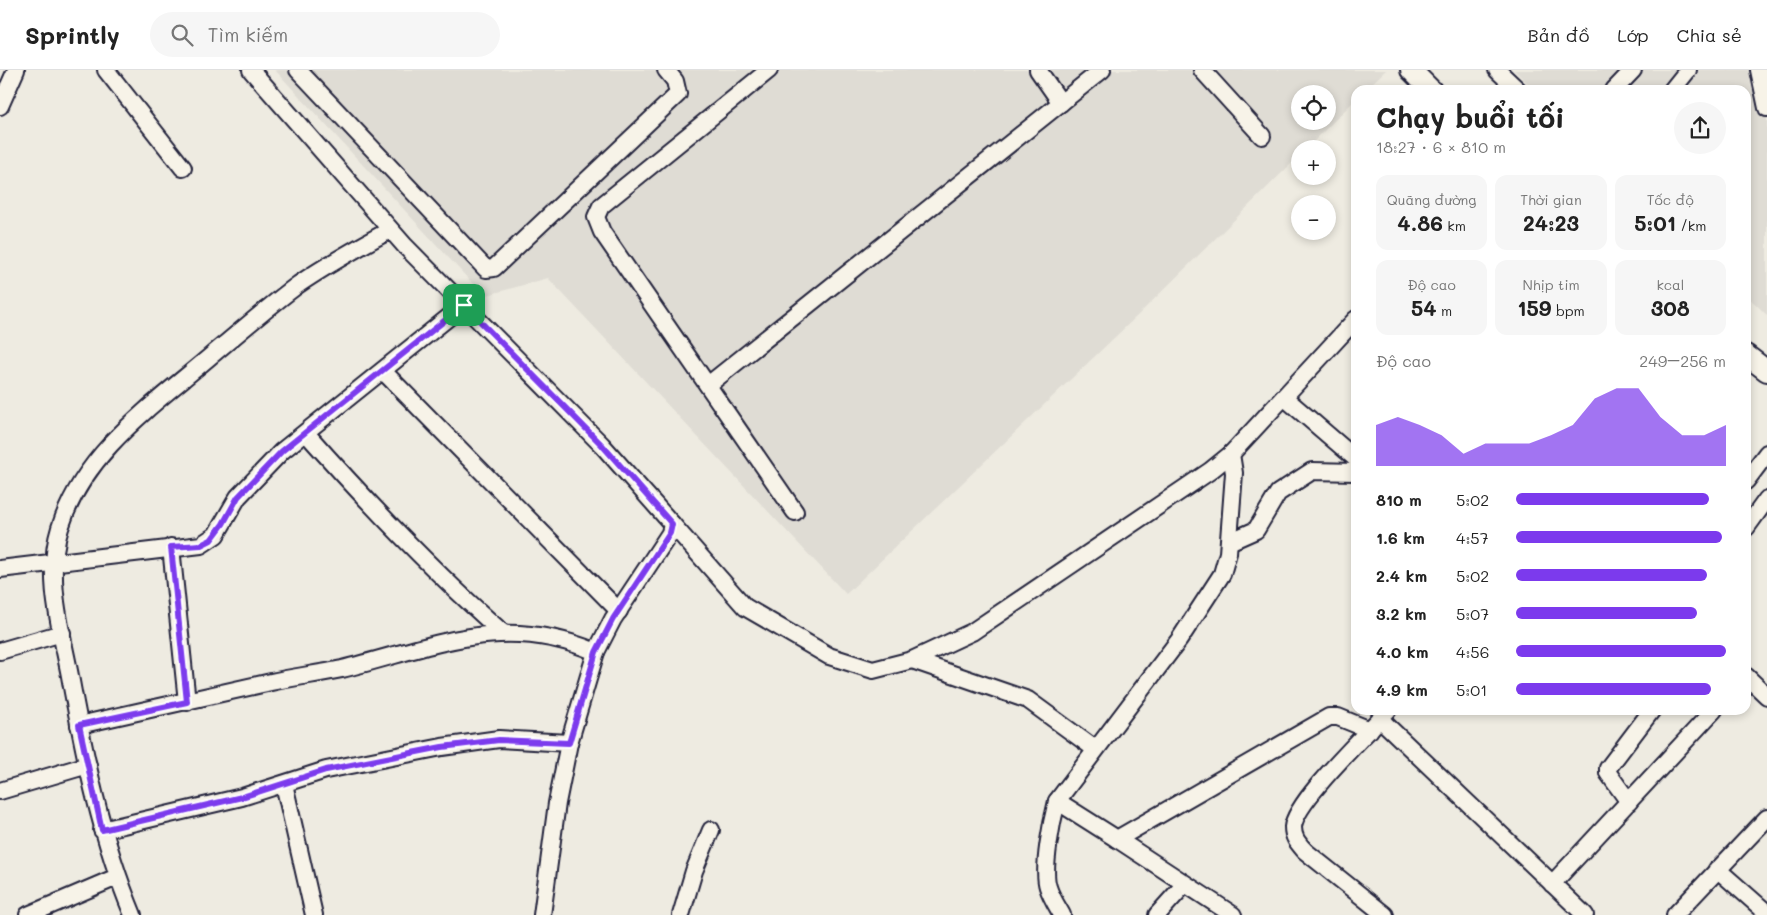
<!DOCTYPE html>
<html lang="vi">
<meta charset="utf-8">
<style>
:root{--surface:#fff;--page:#f6f6f6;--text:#222;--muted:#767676;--line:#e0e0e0;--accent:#7c3aed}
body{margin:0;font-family:Mali,sans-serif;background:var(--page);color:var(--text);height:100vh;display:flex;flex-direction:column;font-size:19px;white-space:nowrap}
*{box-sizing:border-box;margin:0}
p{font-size:16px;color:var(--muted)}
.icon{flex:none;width:28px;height:28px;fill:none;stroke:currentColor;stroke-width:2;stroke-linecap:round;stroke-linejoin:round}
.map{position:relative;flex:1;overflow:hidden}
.side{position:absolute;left:1351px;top:15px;width:400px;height:630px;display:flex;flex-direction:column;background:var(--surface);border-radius:15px;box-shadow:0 2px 8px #0003}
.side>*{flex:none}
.fabs{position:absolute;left:1291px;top:15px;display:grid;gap:10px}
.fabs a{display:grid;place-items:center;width:45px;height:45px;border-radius:50%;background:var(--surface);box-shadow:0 2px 8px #0003;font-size:25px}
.pin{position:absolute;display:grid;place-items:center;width:42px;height:42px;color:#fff;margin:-21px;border-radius:10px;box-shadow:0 2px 8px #0006}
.round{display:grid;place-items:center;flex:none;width:52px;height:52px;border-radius:26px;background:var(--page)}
.overview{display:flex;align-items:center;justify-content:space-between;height:85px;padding:0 25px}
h1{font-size:28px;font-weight:800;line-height:38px}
.stats{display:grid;grid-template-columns:repeat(3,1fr);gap:8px;height:85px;padding:5px 25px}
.stats div{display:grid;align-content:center;border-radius:12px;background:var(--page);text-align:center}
.stats b{font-size:21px;font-weight:800}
.stats small{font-size:14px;font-weight:400}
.stats p{font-size:14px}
.chart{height:140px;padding:10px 25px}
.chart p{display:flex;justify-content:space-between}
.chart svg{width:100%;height:90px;margin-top:5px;fill:var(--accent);opacity:.7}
ul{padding:0 25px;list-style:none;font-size:16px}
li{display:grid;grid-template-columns:80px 60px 1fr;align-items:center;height:38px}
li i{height:12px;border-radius:6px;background:var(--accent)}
header{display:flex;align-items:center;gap:30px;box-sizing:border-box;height:70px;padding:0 25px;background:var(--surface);border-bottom:1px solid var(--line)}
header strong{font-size:24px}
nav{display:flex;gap:28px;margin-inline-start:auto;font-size:18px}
.search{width:350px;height:45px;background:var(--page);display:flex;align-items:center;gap:12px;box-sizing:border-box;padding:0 18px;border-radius:28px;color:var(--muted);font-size:19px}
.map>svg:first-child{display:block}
.built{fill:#dfdcd4;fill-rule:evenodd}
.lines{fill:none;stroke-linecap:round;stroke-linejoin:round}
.minor-casing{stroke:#22223b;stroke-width:20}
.major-casing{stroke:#22223b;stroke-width:24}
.minor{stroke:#f7f3e8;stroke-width:16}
.major{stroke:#f7f3e8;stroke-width:20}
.route-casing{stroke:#fff;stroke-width:10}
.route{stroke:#7c3aed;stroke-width:6}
</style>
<header>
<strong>Sprintly</strong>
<div class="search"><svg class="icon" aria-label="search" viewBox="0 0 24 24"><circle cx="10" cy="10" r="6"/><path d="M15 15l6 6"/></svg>Tìm kiếm</div>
<nav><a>Bản đồ</a><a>Lớp</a><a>Chia sẻ</a></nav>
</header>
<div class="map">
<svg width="1767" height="845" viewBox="0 0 1767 845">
<rect width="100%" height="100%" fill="#eeebe1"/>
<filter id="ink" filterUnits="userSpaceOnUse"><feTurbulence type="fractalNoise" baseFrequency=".02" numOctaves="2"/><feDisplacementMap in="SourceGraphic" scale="10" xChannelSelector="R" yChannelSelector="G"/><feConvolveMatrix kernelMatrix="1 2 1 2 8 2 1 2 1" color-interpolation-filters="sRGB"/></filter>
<g filter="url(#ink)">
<g class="built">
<path d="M275,0H1386L1365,20H1356V29L1306,79H1300V85L1136,247L846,524L548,208L484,226ZM1300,24H1328V51H1300Z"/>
<path d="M1514,0H1767V245L1746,225V20H1534Z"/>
</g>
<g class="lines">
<g class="minor-casing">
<g id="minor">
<path d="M106,0L183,98"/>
<path d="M251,0L405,176L602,375L672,454L670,463L613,549L596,582L569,673L557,733L542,845"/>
<path d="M298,0L486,199L494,198L678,24L675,11L666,0"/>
<path d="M769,0L601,136L596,147L602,162L795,442"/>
<path d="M1038,0L1061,33"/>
<path d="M1202,0L1262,66"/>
<path d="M1497,0L1518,20"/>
<path d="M1759,0L1767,38"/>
<path d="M1614,20L1633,0"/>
<path d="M1672,20L1688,0"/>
<path d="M0,36L16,0"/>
<path d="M383,301L619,541"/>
<path d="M708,315L1102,0"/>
<path d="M1285,328L1356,389"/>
<path d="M306,363C368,433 432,501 503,563"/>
<path d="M1746,411L1767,383"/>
<path d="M672,454L745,537L829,586L873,600L912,590L972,562L1210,401L1231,384L1356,249"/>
<path d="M1746,458L1767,429"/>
<path d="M1229,472L1256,460L1278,423L1312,401L1356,402"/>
<path d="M171,477L187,632"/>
<path d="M0,499L201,475L216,465L238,427L282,381L464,235"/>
<path d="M0,581L62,563"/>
<path d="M912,590L1028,630L1095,679"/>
<path d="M1746,606L1767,626"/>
<path d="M1380,649L1585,845"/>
<path d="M79,655C143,641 207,626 271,612C294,607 318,604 342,599C433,577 502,542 596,582"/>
<path d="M284,714L314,845"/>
<path d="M0,721L88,695"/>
<path d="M1057,731L1117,769L1329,647H1338L1370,660"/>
<path d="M1629,732L1608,703V698L1652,640"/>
<path d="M102,760L242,727L326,700L442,677L499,669L569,673"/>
<path d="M1117,769L1233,845"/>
<path d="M1717,799L1767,843"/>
<path d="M1552,814L1714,640"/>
<path d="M28,845L117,807"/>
<path d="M133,845C101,768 85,688 70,606C61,559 45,506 60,458C84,381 155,334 213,284C241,261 269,236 299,214C328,194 359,177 390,160"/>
<path d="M681,845L694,801L711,760"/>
<path d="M1062,845C1057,836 1051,827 1048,817C1042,799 1052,750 1057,731L1179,570L1222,504L1228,483L1234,403L1231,384"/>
<path d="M1157,845L1184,815"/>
<path d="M1385,845L1305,781C1298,773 1293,768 1293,757C1295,731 1368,663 1388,640"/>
<path d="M1675,845L1767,748"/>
</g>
</g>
<g class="major-casing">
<g id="major">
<path d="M1411,0L1431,20"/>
<path d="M1746,285L1767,301"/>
</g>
</g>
<use href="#minor" class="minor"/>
<use href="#major" class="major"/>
</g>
</g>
<g class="lines" filter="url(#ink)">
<g class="route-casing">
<path id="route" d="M464,235L602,375L672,454L670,463L613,549L596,582L569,673L499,670L442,677L326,700L242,727L102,760L79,655L187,632L171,477L201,475L211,470L223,454L238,427L282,381Z"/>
</g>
<use href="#route" class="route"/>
</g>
</svg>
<div class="fabs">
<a><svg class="icon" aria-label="locate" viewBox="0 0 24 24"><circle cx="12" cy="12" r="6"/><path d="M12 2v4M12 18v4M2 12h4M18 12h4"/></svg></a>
<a>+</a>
<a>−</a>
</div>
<div class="pin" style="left:464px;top:235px;background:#1e9e55"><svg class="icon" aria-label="arrive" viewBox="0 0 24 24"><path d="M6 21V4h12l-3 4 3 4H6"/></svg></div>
<section class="side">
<div class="overview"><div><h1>Chạy buổi tối</h1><p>18:27 · 6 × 810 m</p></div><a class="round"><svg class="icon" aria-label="share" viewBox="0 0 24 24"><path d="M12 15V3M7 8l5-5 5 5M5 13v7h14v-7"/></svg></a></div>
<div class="stats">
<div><p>Quãng đường</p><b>4.86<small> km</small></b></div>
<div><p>Thời gian</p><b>24:23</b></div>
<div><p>Tốc độ</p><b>5:01<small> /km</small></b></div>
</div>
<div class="stats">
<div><p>Độ cao</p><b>54<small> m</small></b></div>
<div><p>Nhịp tim</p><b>159<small> bpm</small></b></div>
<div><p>kcal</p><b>308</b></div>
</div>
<div class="chart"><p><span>Độ cao</span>249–256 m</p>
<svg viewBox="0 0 160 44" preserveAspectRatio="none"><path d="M0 44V24L10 20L20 24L30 29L40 38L50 33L60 33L70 33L80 29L90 24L100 11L110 6L120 6L130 20L140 29L150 29L160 24V44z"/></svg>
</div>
<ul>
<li><b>810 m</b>5:02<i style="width:92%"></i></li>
<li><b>1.6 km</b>4:57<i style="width:98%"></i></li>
<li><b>2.4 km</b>5:02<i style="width:91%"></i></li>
<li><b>3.2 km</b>5:07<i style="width:86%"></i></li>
<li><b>4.0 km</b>4:56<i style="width:100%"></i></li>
<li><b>4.9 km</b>5:01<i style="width:93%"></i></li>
</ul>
</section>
</div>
